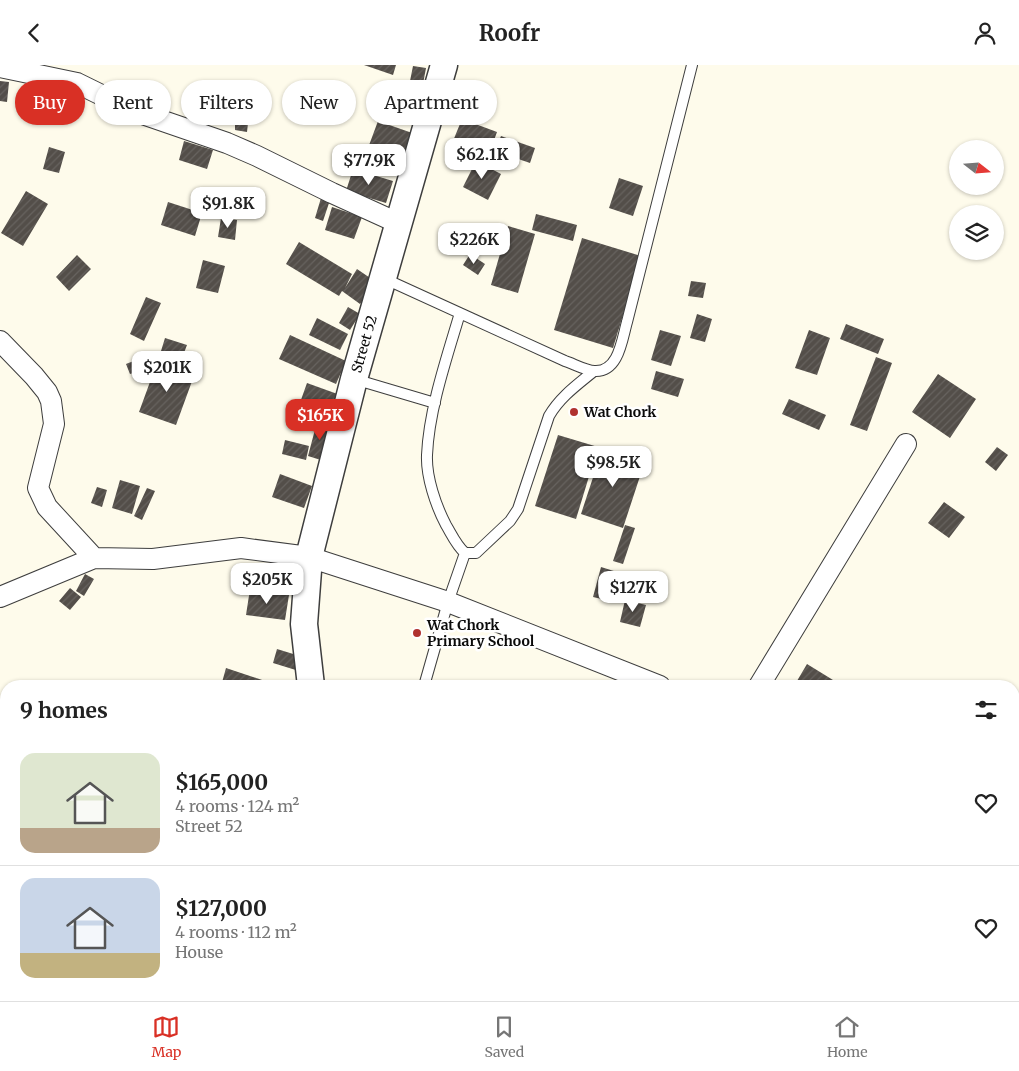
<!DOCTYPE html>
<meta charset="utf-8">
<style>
body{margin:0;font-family:Merriweather,serif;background:#f2f2f2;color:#222;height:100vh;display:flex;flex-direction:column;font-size:19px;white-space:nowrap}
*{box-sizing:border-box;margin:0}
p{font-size:16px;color:#767676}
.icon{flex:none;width:28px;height:28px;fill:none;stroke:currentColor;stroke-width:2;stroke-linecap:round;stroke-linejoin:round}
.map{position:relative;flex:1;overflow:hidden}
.details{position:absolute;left:0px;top:615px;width:1020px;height:321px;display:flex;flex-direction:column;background:#fff;border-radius:20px 20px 0 0;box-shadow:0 1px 4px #0004}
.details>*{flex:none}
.top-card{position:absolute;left:15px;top:15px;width:500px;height:45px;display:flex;gap:10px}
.needle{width:32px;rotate:107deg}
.buttons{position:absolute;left:949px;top:75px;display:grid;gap:10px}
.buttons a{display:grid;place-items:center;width:55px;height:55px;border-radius:50%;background:#fff;box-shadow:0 1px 4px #0004;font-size:25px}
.price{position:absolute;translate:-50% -42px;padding:0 11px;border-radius:10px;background:#fff;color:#222;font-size:16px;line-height:32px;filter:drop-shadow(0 1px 2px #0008)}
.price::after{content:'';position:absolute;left:50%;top:30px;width:15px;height:11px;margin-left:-8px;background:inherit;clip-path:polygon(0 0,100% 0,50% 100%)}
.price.on{background:#d93025;color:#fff}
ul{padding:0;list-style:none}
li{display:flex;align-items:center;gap:15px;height:125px;padding:0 20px}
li+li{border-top:1px solid #e0e0e0}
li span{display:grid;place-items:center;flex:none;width:140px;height:100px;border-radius:15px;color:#555}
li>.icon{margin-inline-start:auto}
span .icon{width:60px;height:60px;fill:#fffc;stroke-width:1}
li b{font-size:21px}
h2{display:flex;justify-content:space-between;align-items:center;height:60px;padding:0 20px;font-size:21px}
.tag{padding:0 18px;border-radius:22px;background:#fff;box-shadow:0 1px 4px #0004;font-size:18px;line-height:45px}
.tag.on{background:#d93025;color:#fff}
header{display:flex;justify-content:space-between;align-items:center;height:65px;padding:0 20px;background:#fff;font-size:22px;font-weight:700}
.dock{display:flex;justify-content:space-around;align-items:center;height:70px;border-top:1px solid #e0e0e0;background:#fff;font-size:14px;color:#767676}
.dock a{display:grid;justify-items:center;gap:2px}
.dock .on{color:#d93025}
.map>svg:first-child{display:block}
</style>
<header><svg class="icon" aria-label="back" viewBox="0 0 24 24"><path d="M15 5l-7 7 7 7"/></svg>Roofr<svg class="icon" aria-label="person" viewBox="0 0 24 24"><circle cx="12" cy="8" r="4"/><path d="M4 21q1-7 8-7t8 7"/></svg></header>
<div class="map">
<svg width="1019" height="936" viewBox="0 0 1019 936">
<defs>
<pattern id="building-hatch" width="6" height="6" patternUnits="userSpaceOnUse" patternTransform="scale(1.25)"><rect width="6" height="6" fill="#534e49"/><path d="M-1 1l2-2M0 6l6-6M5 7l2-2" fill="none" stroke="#67635f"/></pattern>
</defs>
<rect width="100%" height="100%" fill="#fefbeb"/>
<path fill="url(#building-hatch)" d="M364,0h32l-3,10z
M413,1l13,2 -3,16 -13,-3z
M0,16l9,1 -2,20 -7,-1z
M30,20l22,5 -7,31 -22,-5z
M228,20l33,2 -2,27h-3l-1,10 -7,-1 -1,9 -12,-2v-7h-5v-11l-4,-1z
M465,21l9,3 -4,15 -10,-3z
M482,26l10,3 -4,13 -10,-2z
M328,41l18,6 -4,10 -18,-7z
M462,54l35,13 -8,22 -36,-13z
M378,56l37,13 -10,27 -37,-13z
M501,71l34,12 -5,15 -35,-12z
M184,76l29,9 -6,19 -28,-9z
M462,81l13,4 -6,19 -13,-4z
M49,82l16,5 -6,21 -16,-4z
M476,96l25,13 -13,26 -25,-13z
M353,104l40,12 -7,22 -40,-12z
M619,113l24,8 -10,30 -24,-8z
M26,126l22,13 -25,42 -22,-13z
M321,133l9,2 -7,21 -8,-3z
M168,137l34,11 -7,23 -34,-11z
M332,142l30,10 -8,22 -29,-9z
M536,149l41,11 -4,16 -41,-11z
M221,153l16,2 -2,20 -17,-3z
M508,161l27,8 -17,59 -27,-8z
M582,173l59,18 -28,92 -59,-18z
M299,177l53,32 -7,14 12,-19 19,13 -16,22 -18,-13 -3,5 -53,-32z
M470,189l15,10 -7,11 -15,-10z
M77,190l14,14 -22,22 -13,-14z
M203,195l22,6 -7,27 -22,-5z
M691,216l15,2 -3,15 -15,-2z
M146,232l15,6 -17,38 -14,-7z
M348,242l12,7 -10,16 -11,-7z
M697,249l15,5 -7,23 -15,-4z
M317,253l31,16 -8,16 -31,-15z
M846,259l38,15 -6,15 -38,-15z
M660,265l21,6 -10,30 -20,-6z
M809,265l21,8 -13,37 -22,-7z
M290,270l56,26 -10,23 -57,-25z
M165,273l22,7 -5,13 -21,-7z
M876,292l16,6 -25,68 -17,-6z
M141,293l4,11 -15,5 -4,-10z
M158,295l37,13 -19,52 -37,-13z
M656,306l28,8 -6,18 -27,-8z
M938,309l38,25 -26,39 -38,-26z
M307,318l36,13 -10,28 -36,-13z
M789,334l37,16 -7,15 -37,-16z
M317,357l16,5 -9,34 -16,-5z
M558,370l40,12 -22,72 -41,-13z
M285,375l24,6 -3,14 -24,-6z
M603,382l42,14 -22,67 -42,-14z
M997,382l11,8 -12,16 -11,-9z
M280,409l32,12 -8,22 -32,-11z
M120,415l20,6 -8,28 -20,-6z
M97,422l10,3 -5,17 -11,-4z
M147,423l8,3 -13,29 -8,-4z
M944,437l21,15 -16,21 -21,-15z
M625,460l10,3 -12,36 -10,-3z
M247,498h43v21h-44z
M601,502l16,5 -7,29 -17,-4z
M85,509l9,5 -10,17 -8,-5z
M70,523l11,9 -11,13 -11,-9z
M250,524l39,6 -4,25 -39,-5z
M625,535l21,5 -6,22 -20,-5z
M277,584l26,8 -4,14 -26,-8z
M807,599l26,16 -3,6h-36z
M226,603l45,15 -1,3h-49z
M1019,862v33l-5,8v-34z
M3,927l3,1v2h5l14,6h-25z
M274,930h43l1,6h-43z
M540,930h19l-2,6z
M746,930h15l2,6h-37z"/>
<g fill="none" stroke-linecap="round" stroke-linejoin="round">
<g stroke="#3e3e3e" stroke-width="12">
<path id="service" d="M383,213l182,83c9,3 21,10 30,10 24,1 27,-32 32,-49l65,-257
M460,248c-13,44 -31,96 -33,142 -1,22 9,51 19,70 6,10 10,20 19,28h11l34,-32 8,-12 31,-93c11,-19 28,-31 45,-45
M354,314l81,24
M424,621l24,-84 17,-49"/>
</g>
<g stroke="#3e3e3e" stroke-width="22">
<path id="minor" d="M0,2l77,16 57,28 93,32 30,13 75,37 66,30
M0,276l34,35 13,16 4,9 3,23 -16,64 9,19 47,51
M0,532l94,-39 59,1 88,-11 68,9 139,45 212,84
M759,621l147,-242
M0,809l6,5
M1014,822l5,4
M140,930l7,6
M790,930l1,6
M947,930l2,6
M677,936l2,-6"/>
</g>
<g stroke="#3e3e3e" stroke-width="29">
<path id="tertiary" d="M311,621l-7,-62 5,-67 45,-178 90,-314
M378,930l1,6"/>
</g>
<use href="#service" stroke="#fff" stroke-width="10"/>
<use href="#minor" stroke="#fff" stroke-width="20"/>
<use href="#tertiary" stroke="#fff" stroke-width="26"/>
</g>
<g fill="#b0322f" stroke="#fff" stroke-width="2">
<circle cx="574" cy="347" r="5"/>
<circle cx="417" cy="568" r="5"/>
</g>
<g text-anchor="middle" stroke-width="5" stroke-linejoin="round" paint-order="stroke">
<g font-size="14" fill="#0b0b0b" stroke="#fff">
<text transform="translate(364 279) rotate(-74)" y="5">Street 52</text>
</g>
<g font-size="14" font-weight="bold" fill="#0b0b0b" stroke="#fff" text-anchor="start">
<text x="584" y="352">Wat Chork</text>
<text x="427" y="565">Wat Chork<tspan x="427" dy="16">Primary School</tspan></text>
</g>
</g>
</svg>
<div class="buttons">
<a><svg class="needle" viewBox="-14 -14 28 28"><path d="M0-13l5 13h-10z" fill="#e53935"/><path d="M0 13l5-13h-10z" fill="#767676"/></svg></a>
<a><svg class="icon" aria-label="layers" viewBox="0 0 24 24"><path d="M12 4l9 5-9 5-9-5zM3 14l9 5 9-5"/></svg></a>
</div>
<b class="price" style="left:482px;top:115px">$62.1K</b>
<b class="price" style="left:369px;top:121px">$77.9K</b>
<b class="price" style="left:228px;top:164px">$91.8K</b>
<b class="price" style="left:474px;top:200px">$226K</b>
<b class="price" style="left:167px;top:328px">$201K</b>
<b class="price on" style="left:320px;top:376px">$165K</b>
<b class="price" style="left:613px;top:423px">$98.5K</b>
<b class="price" style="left:267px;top:540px">$205K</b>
<b class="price" style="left:633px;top:548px">$127K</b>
<div class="top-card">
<a class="tag on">Buy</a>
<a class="tag">Rent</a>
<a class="tag">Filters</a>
<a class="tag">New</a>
<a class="tag">Apartment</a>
</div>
<section class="details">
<h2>9 homes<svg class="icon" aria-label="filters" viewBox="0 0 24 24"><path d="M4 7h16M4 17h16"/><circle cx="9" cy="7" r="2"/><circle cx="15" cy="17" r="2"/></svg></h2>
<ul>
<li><span style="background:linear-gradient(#dfe7d0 75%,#b9a48a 0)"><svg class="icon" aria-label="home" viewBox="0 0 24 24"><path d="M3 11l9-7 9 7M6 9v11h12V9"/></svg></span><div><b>$165,000</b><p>4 rooms · 124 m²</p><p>Street 52</p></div><svg class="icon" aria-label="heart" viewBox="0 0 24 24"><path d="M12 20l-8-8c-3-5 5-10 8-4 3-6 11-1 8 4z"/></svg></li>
<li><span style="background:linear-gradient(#c9d6e8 75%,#c2b280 0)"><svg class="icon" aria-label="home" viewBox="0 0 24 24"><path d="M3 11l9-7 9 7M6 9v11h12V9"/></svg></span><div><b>$127,000</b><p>4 rooms · 112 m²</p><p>House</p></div><svg class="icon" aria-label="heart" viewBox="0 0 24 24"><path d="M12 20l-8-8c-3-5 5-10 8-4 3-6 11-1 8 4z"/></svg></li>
</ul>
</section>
</div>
<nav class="dock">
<a class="on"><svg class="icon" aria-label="map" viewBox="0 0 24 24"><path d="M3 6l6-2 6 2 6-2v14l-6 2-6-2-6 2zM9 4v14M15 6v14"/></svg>Map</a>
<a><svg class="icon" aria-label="saved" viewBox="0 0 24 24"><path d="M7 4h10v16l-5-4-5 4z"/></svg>Saved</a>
<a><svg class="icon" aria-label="home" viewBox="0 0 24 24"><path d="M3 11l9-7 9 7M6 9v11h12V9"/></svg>Home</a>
</nav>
